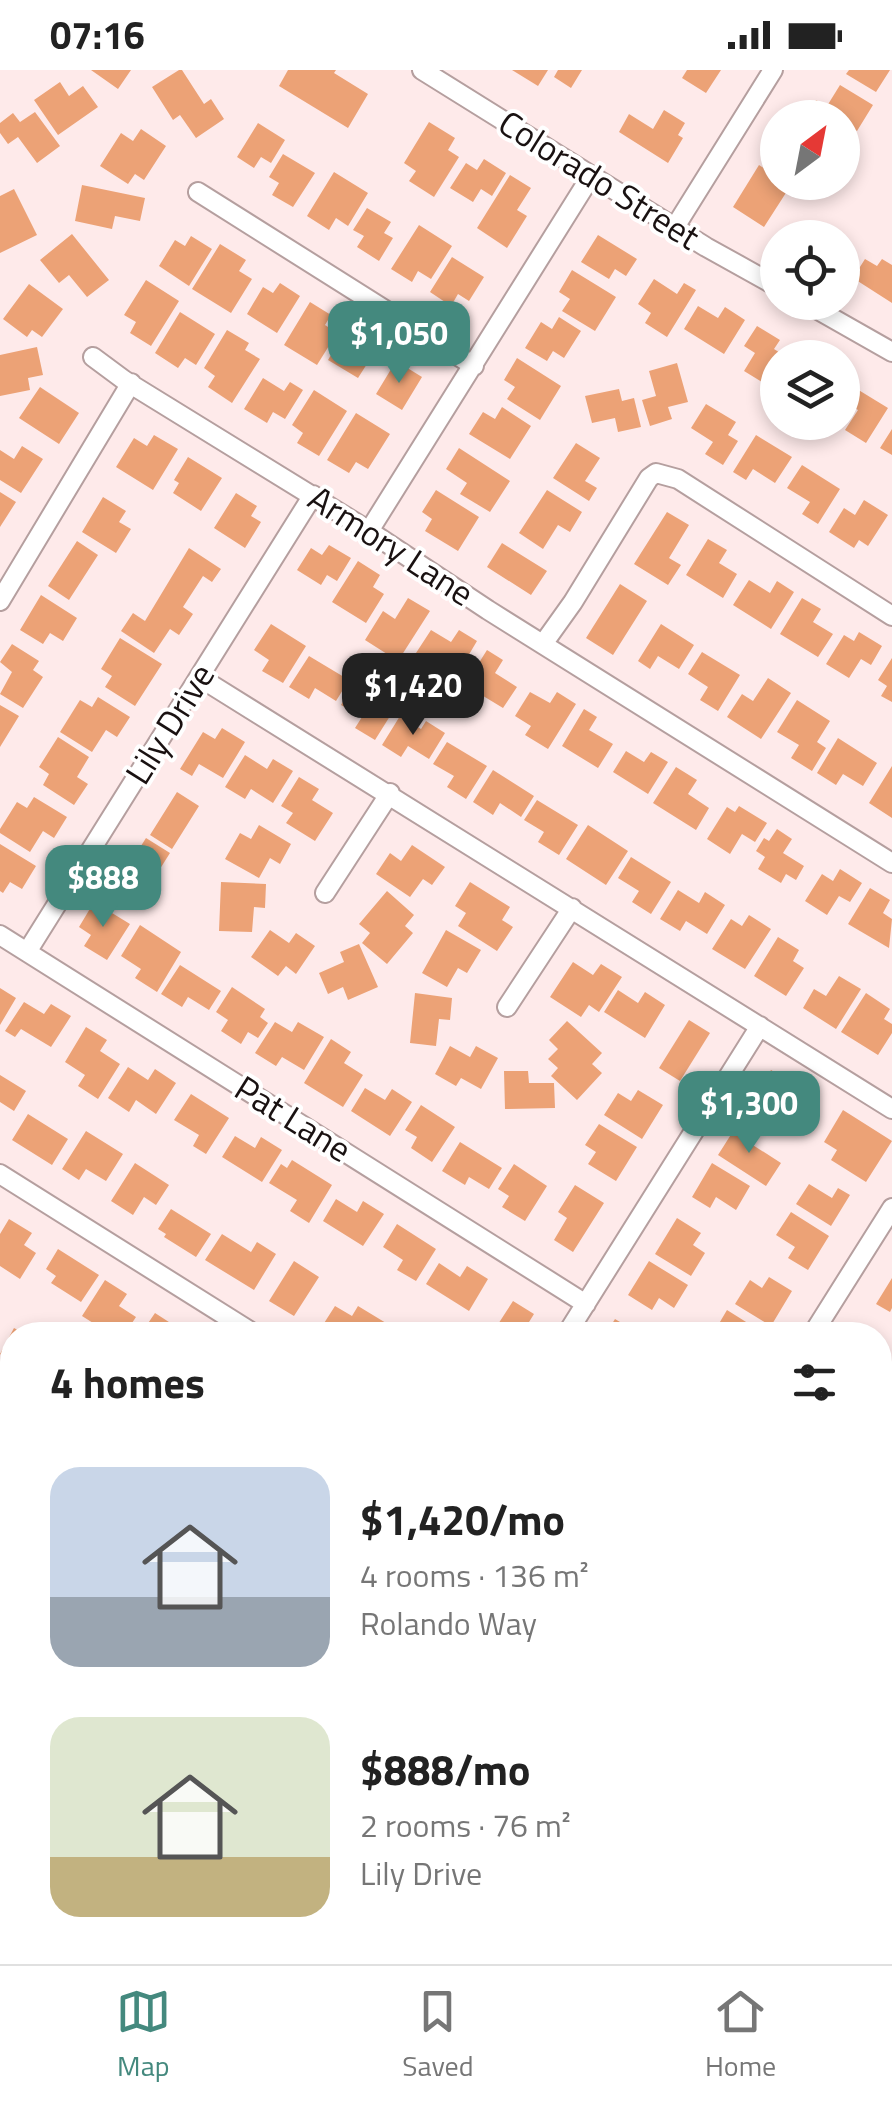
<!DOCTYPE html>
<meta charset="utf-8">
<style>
body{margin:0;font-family:"Titillium Web",sans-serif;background:#f2f2f2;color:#222;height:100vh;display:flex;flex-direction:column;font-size:38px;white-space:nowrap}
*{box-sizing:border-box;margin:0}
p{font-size:32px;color:#767676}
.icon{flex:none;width:55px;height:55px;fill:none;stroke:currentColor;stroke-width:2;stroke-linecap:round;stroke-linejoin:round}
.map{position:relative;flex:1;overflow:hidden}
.side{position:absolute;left:0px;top:1252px;width:892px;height:642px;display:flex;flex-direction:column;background:#fff;border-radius:40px 40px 0 0;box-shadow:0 5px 15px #0003}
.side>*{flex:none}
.needle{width:65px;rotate:32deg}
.controls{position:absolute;left:760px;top:30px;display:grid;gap:20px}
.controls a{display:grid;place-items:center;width:100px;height:100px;border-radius:50%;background:#fff;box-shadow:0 5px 15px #0003;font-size:50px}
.price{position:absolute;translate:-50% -85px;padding:0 22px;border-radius:20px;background:#44897e;color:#fff;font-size:32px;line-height:65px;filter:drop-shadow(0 2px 5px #0008)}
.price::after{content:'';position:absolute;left:50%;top:60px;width:30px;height:22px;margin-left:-15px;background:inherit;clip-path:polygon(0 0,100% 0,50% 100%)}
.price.current{background:#222;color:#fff}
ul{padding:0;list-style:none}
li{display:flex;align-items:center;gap:30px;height:250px;padding:0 50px}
li span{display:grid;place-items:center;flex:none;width:280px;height:200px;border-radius:30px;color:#555}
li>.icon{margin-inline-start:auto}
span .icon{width:120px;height:120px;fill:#fffc;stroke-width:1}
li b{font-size:42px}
h2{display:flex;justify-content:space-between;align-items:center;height:120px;padding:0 50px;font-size:42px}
.status{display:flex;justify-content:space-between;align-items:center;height:70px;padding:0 50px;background:#fff;direction:ltr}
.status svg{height:28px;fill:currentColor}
.tab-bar{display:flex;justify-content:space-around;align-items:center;height:140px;border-top:2px solid #e0e0e0;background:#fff;font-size:28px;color:#767676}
.tab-bar a{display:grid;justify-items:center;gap:5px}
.tab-bar .current{color:#44897e}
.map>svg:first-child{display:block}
</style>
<div class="status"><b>07:16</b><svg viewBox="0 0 49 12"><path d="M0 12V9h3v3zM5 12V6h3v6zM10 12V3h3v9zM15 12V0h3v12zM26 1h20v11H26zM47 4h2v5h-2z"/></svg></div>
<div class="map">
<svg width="892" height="1894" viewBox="0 0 892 1894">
<rect width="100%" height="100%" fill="#feeaea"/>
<path fill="#e8ca90" d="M880,1533l12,7v88l-12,-8z
M880,1777l12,7v110h-348l7,-12h329z"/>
<path fill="#eca276" d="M91,0h40l-13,19z
M179,0h3l22,34 7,-5 13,20 -28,19 -16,-23 -7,5 -21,-33z
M288,0h48l-2,3 34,21 -20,34 -69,-42z
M512,0h36l-10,16z
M558,0h24l-11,18 -17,-11z
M687,0h34l-15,23 -24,-15z
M849,0h41l-14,22 -30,-18z
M60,12l9,14 14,-10 15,21 -40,28 -24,-35z
M840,15l33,20 -16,26 -15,-9v-4h-37l11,-18 11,6z
M664,40l21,13 -7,12 5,3 -15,25 -49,-31 10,-18 24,15z
M35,42l25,34 -23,17 -19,-26 -10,7 -8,-11v-10l13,-10 7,9z
M429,52l26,16 -7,12 11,7 -25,40 -25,-16 7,-10 -12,-8z
M258,53l27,17 -14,23 -10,-6 -7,11 -17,-11z
M141,59l25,17 -22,34 -9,-6 -7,10 -28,-18 21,-33 12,8z
M778,69v32l-15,-9z
M283,84l32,19 -22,34 -21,-12 7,-12 -10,-6z
M484,89l22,14 -14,23 -11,-7 -8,13 -23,-14 16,-25 11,7z
M759,95l19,12v5l13,3 -27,42 -31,-20z
M334,102l34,21 -20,33 -12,-8 -7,12 -22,-14z
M510,105l21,13 -14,22 10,6 -20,32 -30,-20z
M82,115l63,13 -5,23 -25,-5 -3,13 -37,-8z
M14,119l23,46 -37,18v-57z
M367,138l24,14 -7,11 9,5 -14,23 -22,-14 7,-11 -11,-6z
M419,155l33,21 -21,33 -13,-8 -6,11 -21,-13z
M72,164l37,46 -22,17 -18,-22 -10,8 -19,-23z
M598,165l39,24 -11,17 -11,-7 -6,10 -28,-17z
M191,166l21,13 -23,37 -30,-20 16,-26 10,6z
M220,174l26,16 -7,11 13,8 -21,34 -39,-24z
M452,187l32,20 -15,24 -11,-7 -7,12 -21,-14z
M865,189l12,7 5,-7 10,6v38l-39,-25z
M572,200l44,27 -21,34 -33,-20 8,-12 -11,-7z
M654,209l23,15 7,-11 12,7 -29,47 -22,-14 6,-10 -13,-9z
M146,210l33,21 -28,45 -21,-13 6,-11 -12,-7z
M280,213l20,13 -23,37 -30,-19 16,-27 10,6z
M29,214l34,25 -21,28 -10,-7 -5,7 -24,-18z
M310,232l21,13 -6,10 12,8 -20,32 -33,-20z
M698,236l20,12 7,-11 20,13 -21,34 -40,-25z
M180,242l35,22 -19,31 -11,-7 -7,10 -23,-15z
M559,247l22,14 -17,27 -11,-7 -6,10 -22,-13 16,-26 11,7z
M757,256l23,14 -6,9 14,9h-10v11l-11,16 -23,-14 11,-18 -11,-7z
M227,260l22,13 -4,7 15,9 -28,44 -24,-16 7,-11 -11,-8z
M359,263l20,12 -21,33 -30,-18 14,-23 11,7z
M37,277l6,28 -15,3 2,12 -30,6v-41z
M517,288l44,28 -21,34 -33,-21 8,-12 -11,-7z
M396,291l26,16 -20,33 -26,-16z
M677,293l11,39 -20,5 4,12 -22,7 -8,-26 14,-4 -7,-25z
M263,308l21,13 6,-9 13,8 -18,29 -12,-7 -6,11 -23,-14z
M852,316l36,22 -22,35 -21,-13 13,-20 -15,-9z
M40,317l39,26 -20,31 -40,-26z
M619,319l3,12 12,-3 7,29 -23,5 -3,-14 -23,5 -7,-27z
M314,320l33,21 -28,45 -22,-13 6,-10 -11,-8z
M706,334l30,18 -8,13 10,6 -15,24 -18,-11 8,-12 -22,-14z
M502,337l29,19 -21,33 -41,-25 14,-22 12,7z
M356,343l34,21 -22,35 -12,-7 -7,11 -22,-13z
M892,359v26l-12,-7z
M154,365l24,14 -25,41 -37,-23 18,-29 13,8z
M756,365l36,22 -17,26 -22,-14 -7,11 -13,-8z
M576,373l24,15 -15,23 12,7 -8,13 -36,-23z
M22,376l21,13 -22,34 -21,-13v-30l14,9z
M459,378l51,33 -20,31 -30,-18 7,-11 -21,-14z
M188,387l34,21 -21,33 -28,-18 6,-10 -5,-3z
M802,395l38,24 -22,35 -16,-10 8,-12 -23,-14z
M436,420l43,27 -21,34 -33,-20 7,-12 -10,-7z
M547,420l35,22 -12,20 -12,-7 -15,24 -24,-16z
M0,422l16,10 -16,25z
M236,423l21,13 -6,10 10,6 -16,26 -31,-20z
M103,427l23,14 -7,11 12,7 -15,24 -34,-21z
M864,430l24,15 -20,31 -9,-6 -5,8 -25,-16 15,-24 11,7z
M667,442l22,13 -20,33 12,7 -13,20 -34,-21z
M708,469l19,11 -8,13 18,11 -14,24 -37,-23z
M77,471l21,14 -29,45 -21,-14z
M502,473l45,28 -16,24 -44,-28z
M329,475l22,13 -14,23 -10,-6 -6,10 -24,-15 14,-22 11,7z
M189,478l32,21 -9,13 -9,-6 -20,31 10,7 -14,21 -9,-6 -16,24 -33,-22 12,-18 12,8z
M358,491l22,14 -7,12 11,7 -18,29 -34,-21z
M749,510l21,13 7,-12 17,11 -23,37 -38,-24z
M620,514l27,17 -34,54 -27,-17z
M41,525l36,23 -14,23 -13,-8 -7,11 -23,-14z
M408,528l22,13 -32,50 -33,-21 18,-29 12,8z
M802,528l19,11 -8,13 20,12 -15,23 -38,-23z
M271,554l35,22 -23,37 -21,-12 7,-11 -15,-10z
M661,554l33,21 -15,24 -21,-13 -8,13 -12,-8z
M431,560l20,12 8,-12 18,11 -22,37 -39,-25z
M859,562l23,14 -11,19 -10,-6 -12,19 -23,-14 18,-29 10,6z
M120,568l42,26 -27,42 -30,-19 7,-11 -11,-7z
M12,574l27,17 -6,9 10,7 -20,31 -23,-14 12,-22 -12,-10z
M487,580l16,10 -8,13 22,14 -14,21 -38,-23z
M702,582l38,23 -22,36 -18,-11 8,-13 -20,-13z
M309,586l40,24 -13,21 -21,-13 -6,11 -20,-12z
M892,588v44l-11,-6 6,-10 -9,-6z
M364,596l17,11 -10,16 11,7 12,-20 13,9 -32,51 -20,-12 7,-11 -21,-12z
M768,608l23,15 -30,46 -34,-22 15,-23 11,7z
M530,622l20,11 7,-11 19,12 -28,45 -23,-14 6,-9 -16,-10z
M98,627l32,20 -13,20 -11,-7 -14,22 -32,-20 20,-32 12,7z
M797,630l33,21 -13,21 9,6 -14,23 -21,-13 8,-13 -22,-13z
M0,635l19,11 -19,31z
M584,639l13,8 -8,13 24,14 -15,24 -36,-22z
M400,646l21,13 5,-8 19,12 -16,26 -21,-13 -7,11 -19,-12z
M222,658l23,14 -22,36 -24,-14 -7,12 -12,-7 23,-37 12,7z
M58,667l31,20 -12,20 11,7 -14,21 -31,-20 6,-11 -10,-7z
M838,668l39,25 -14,23 -20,-12 -7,11 -19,-12z
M447,672l40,24 -21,33 -19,-12 7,-11 -21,-12z
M626,681l18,11 7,-10 17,10 -20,32 -35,-22z
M245,685l22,14 6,-10 20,12 -20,32 -22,-14 -6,10 -20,-12z
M892,696v52l-23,-15z
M676,697l21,13 -9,14 21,14 -13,22 -43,-27z
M493,700l41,26 -13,21 -21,-14 -7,12 -20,-13z
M299,707l20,12 -7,11 21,13 -18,28 -29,-18 7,-10 -12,-7z
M177,722l22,14 -27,43 -22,-14z
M34,727l33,20 -13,21 -11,-7 -13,21 -30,-19v-4l17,-27 10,6z
M537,730l41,25 -19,30 -21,-13 6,-10 -20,-12z
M739,736l28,17 -12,19 -13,-8 -12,20 -23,-15 20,-32 8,5z
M259,755l32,19 -11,20 -10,-6 -11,20 -34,-19 15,-26 11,6z
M588,755l40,26 -22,34 -40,-26z
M777,759l15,10 -9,14 21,13 -8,14 -10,-6 -5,9 -23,-14 7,-12 -9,-6 8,-13 5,3z
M146,768l24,15 -24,38 -24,-15z
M0,774l36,22 -14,23 -12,-7 -7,11 -3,-2z
M412,775l33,22 -13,18 -9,-6 -13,18 -34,-23 14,-21 11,8z
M631,787l40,25 -20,32 -19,-12 7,-11 -21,-13z
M840,799l22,14 -12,19 -11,-6 -12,19 -22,-14 17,-27 11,7z
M221,812l45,2 -1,24 -11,-1 -2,25 -33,-1z
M470,812l40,25 -8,13 11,7 -16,24 -39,-25 8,-13 -11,-7z
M870,818l20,12 -7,13 9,6 -3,29 -41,-24z
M678,820l21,13 6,-11 20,13 -18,29 -21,-13 -6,10 -20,-12z
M387,821l27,24 -9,11 8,7 -26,31 -25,-21 8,-10 -11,-9z
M94,832l36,22 -23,36 -23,-14 7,-11 -12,-8z
M749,845l22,14 -26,40 -33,-20 19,-30 11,7z
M140,855l41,27 -24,40 -22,-14 6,-9 -20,-13z
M270,860l19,13 7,-10 19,13 -19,28 -10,-8 -8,10 -27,-19z
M446,860l35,20 -14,23 -9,-5 -11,19 -25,-14z
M778,867l21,13 -6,11 11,7 -18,28 -32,-20z
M359,874l19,43 -30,13 -5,-13 -15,7 -9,-21 25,-11 -4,-10z
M573,892l20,13 8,-11 21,13 -23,35 -10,-7 -8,12 -31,-20z
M180,895l41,26 -12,19 -21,-13 -6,10 -21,-13z
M839,906l22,13 -25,40 -33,-21 11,-19 12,7z
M232,917l33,22 -5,8 8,6 -10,15 -10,-6 -7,12 -20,-13 7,-11 -12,-8z
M0,918l16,10 -16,27z
M618,920l20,13 7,-11 20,13 -20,33 -41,-26z
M415,923l37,5 -2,22 -11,-1 -3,27 -26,-3z
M866,923l24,16 -6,10 8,5v9l-14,22 -37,-23z
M24,932l20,12 7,-10 20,12 -20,31 -30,-18 -6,8 -10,-6z
M689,950l21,13 -30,48 -21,-13z
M567,951l35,32 -10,11 10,9 -25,27 -26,-24 7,-8 -10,-9 10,-10 -9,-9z
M275,952l17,10 6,-10 26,15 -20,33 -22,-13 -6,9 -21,-13z
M86,957l21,13 -7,11 20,13 -22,35 -20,-13 7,-11 -20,-13z
M331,969l20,13 -7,11 19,12 -20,32 -39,-24z
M450,976l20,11 6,-11 22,12 -17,31 -20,-11 -5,8 -21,-12z
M128,997l20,13 7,-11 21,14 -20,31 -20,-14 -7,12 -21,-14z
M771,1000l47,29 -15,23 -46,-29z
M504,1001h24l1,12h25l1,25 -50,1z
M0,1005l26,16 -12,20 -14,-9z
M365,1018l20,12 7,-11 20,13 -22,34 -39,-25z
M638,1020l25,15 -21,34 -38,-24 14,-22 13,8z
M191,1024l38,24 -23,36 -13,-8 6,-11 -25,-15z
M421,1035l34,22 -23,35 -21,-14 6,-11 -12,-7z
M843,1040l49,31 -26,41 -35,-22 6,-10 -13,-8z
M28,1044l40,25 -16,26 -40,-25z
M739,1052l13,8 -7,10 36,23 -15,23 -48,-31z
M599,1054l38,23 -21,34 -28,-17 8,-12 -11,-7z
M86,1061l37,23 -17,27 -20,-12 -7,11 -17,-11z
M235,1066l20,12 6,-11 21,13 -20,32 -40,-25z
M460,1072l42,26 -13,21 -20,-12 -4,8 -23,-14z
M292,1090l40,25 -23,38 -19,-12 7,-11 -28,-17 12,-19 6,4z
M135,1093l34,22 -13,20 -12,-8 -11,18 -22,-14z
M712,1093l38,23 -14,24 -20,-13 -6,11 -18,-11z
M514,1094l33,22 -22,35 -23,-14 7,-11 -11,-7z
M809,1114l23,14 6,-10 12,7 -19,31 -35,-22z
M575,1115l29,18 -31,49 -19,-12 13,-22 -9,-6z
M336,1129l21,13 6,-11 21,13 -21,32 -40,-25z
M171,1139l40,25 -15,23 -32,-20 2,-3 -8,-5z
M791,1142l38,24 -21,34 -20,-12 7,-11 -19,-12z
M677,1148l24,15 -8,12 12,8 -14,23 -36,-22z
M9,1149l23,14 -8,12 12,8 -16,26 -20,-13v-32z
M397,1154l39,25 -20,32 -19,-11 6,-10 -20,-13z
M222,1164l29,18 6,-10 19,12 -22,36 -49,-30z
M58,1179l41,26 -18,27 -30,-19 5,-7 -10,-7z
M294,1191l25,16 -25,39 -25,-15z
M649,1191l39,24 -14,23 -15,-10 -7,12 -24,-15z
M439,1193l21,14 7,-11 21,13 -19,32 -43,-27z
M769,1207l23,14 -21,35 -36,-22 15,-24 12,8z
M892,1208v30l-2,4 -14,-8z
M105,1210l22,14 -8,12 17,11 -12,18h-12l-30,-19z
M513,1231l21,13 -13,21h-30z
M335,1236l17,10 6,-10 28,17 -8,12h-52l-7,-4z
M727,1240l40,25h-49l-4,-3z
M155,1243l34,22h-49z
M615,1249l15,9 -5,7h-20z
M31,1254l18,11h-37v27l-12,-8 14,-26 11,6z
M0,1392l12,6v30l-5,12 -7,-3z
M880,1392l12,3v44l-12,-3z
M892,1447v30l-12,2v-30z
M4,1501l4,26 -8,1v-26z
M0,1562h10l2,40 -12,1z
M9,1617l3,12v37l-12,2v-50z
M0,1684l11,36 -11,2z
M12,1732v48l-12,1v-48z
M12,1799v47l-12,-25v-16z
M108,1882h35l2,12h-49l-1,-9z
M219,1882h52l1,4 -50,8z
M490,1882h55l-7,12h-55z"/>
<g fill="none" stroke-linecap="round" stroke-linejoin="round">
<g stroke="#b59f9f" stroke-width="22">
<path id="minor" d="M422,0l284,177 72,40
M198,122l276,174
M675,157l98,-157
M804,232l88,50
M93,287l31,23 245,151 119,79 404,253
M369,461l222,-355
M0,531l131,-218
M543,574l30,-42 76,-124 7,-5 22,6 214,137
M199,607l693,432
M325,823l65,-100
M0,865l586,369
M27,882l286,-457
M507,937l65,-99
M0,1104l256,161
M566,1265l194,-309
M812,1265l80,-127
M0,1349l12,7
M183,1882l2,12
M0,1887l12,-5"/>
</g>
<use href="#minor" stroke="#fff" stroke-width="18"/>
</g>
<g text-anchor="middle" stroke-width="8" stroke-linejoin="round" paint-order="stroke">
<g font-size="35" fill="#191111" stroke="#fff">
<text transform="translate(599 110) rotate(32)" y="12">Colorado Street</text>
<text transform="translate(391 476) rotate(33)" y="12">Armory Lane</text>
<text transform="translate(170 654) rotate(-58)" y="12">Lily Drive</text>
<text transform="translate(293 1049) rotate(32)" y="12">Pat Lane</text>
</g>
</g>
</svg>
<div class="controls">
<a><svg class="needle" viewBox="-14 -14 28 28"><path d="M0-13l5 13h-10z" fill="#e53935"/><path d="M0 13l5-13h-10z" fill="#767676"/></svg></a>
<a><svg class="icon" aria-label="locate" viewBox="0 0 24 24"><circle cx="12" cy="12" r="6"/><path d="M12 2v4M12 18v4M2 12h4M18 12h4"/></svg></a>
<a><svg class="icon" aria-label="layers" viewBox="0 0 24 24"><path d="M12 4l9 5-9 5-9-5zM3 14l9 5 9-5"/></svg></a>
</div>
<b class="price" style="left:399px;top:316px">$1,050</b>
<b class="price current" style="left:413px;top:668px">$1,420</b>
<b class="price" style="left:103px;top:860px">$888</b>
<b class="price" style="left:749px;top:1086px">$1,300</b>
<section class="side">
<h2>4 homes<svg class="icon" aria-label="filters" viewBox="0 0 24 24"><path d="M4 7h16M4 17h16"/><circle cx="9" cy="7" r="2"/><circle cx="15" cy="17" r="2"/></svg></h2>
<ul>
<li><span style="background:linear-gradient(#c9d6e8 65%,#9aa5b1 0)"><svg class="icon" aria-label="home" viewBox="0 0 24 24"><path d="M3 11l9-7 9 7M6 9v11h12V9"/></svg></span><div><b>$1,420/mo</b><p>4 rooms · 136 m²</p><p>Rolando Way</p></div></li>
<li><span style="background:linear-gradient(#dfe7d0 70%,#c2b280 0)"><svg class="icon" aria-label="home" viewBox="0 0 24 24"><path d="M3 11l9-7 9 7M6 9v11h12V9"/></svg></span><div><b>$888/mo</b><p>2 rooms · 76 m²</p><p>Lily Drive</p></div></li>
</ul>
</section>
</div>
<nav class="tab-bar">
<a class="current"><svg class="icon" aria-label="map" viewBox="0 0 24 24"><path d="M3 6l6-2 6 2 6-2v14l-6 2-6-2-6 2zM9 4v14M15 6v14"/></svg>Map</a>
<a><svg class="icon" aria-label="saved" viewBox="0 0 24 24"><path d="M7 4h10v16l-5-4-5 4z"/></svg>Saved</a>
<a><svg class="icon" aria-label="home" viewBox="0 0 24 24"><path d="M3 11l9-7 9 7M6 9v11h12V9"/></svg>Home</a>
</nav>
